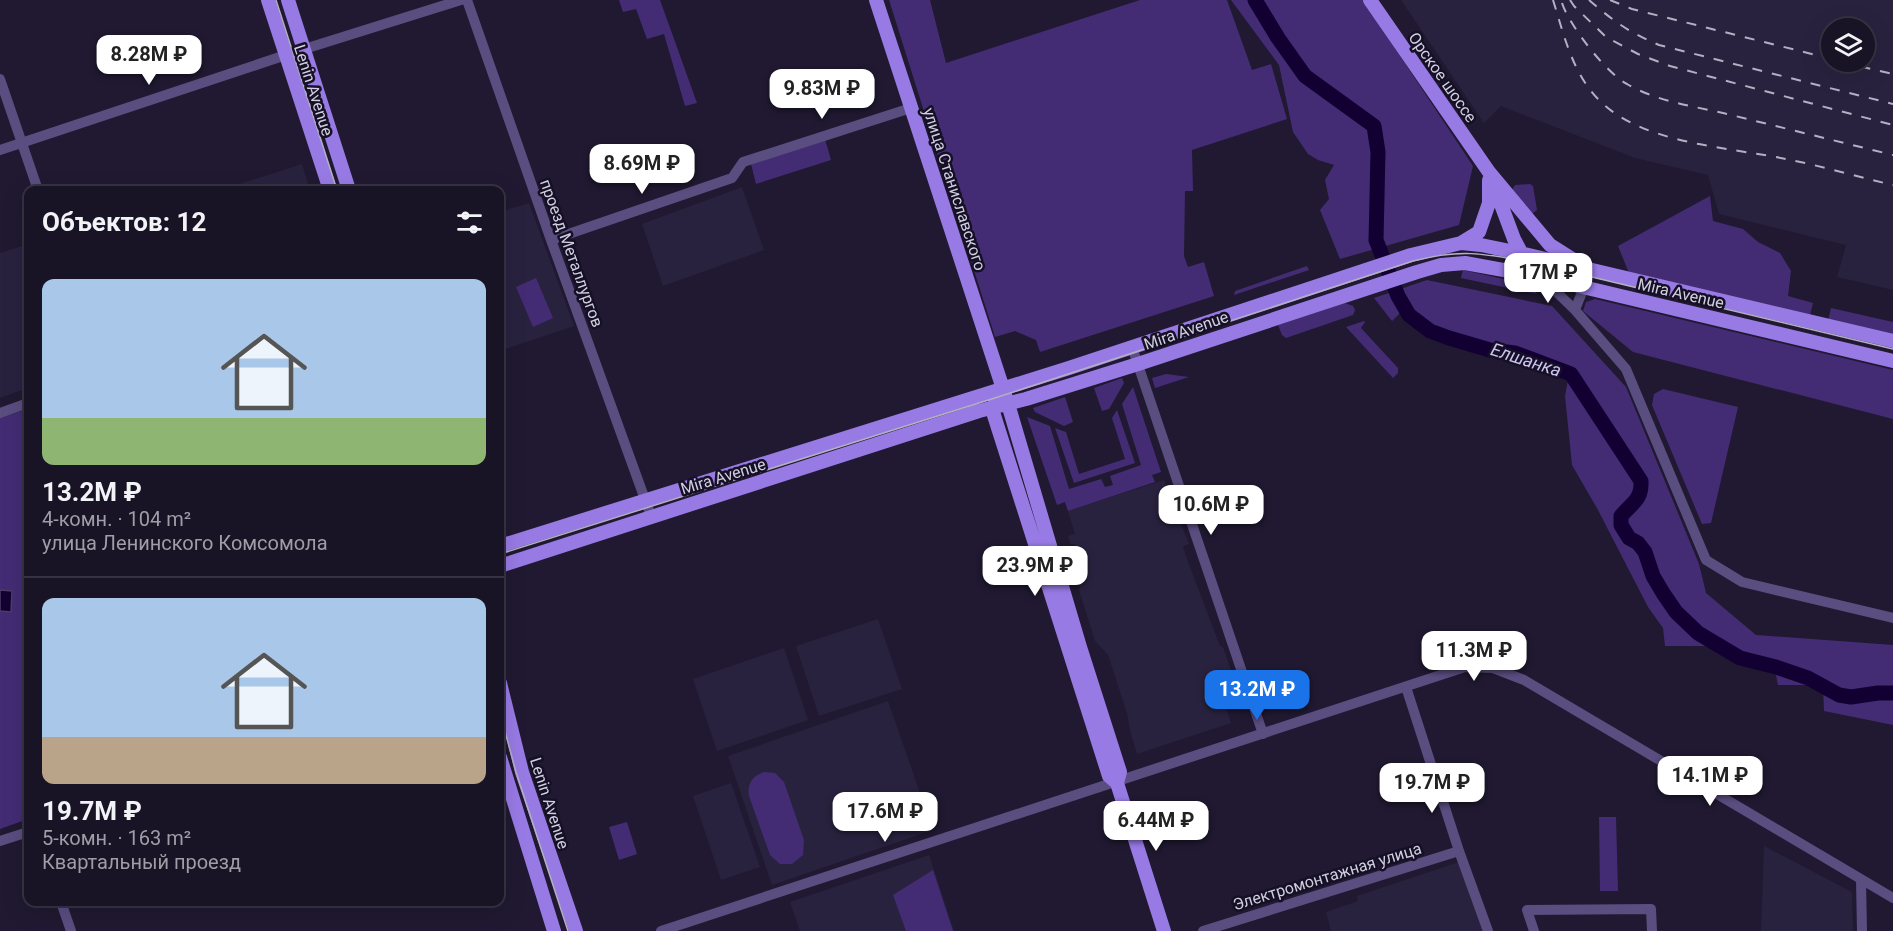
<!DOCTYPE html>
<html lang="ru">
<meta charset="utf-8">
<style>
body{margin:0;font-family:Roboto,sans-serif;background:#211c2d;color:#f1f3f6;height:100vh;display:flex;flex-direction:column;font-size:22px;white-space:nowrap}
*{box-sizing:border-box;margin:0}
p{font-size:20px;color:#9f9ea7}
.icon{flex:none;width:33px;height:33px;fill:none;stroke:currentColor;stroke-width:2;stroke-linecap:round;stroke-linejoin:round}
.map{position:relative;flex:1;overflow:hidden}
.panel{position:absolute;left:24px;top:186px;width:480px;height:720px;display:flex;flex-direction:column;background:#181325;border-radius:12px;box-shadow:0 6px 24px #0002,0 0 0 2px #363242}
.panel>*{flex:none}
.buttons{position:absolute;left:1821px;top:18px;display:grid;gap:12px}
.buttons a{display:grid;place-items:center;width:54px;height:54px;border-radius:50%;background:#181325;box-shadow:0 6px 24px #0002,0 0 0 2px #363242;font-size:30px}
.price{position:absolute;translate:-50% -51px;padding:0 14px;border-radius:12px;background:#fff;color:#222;font-size:20px;line-height:39px;filter:drop-shadow(0 2px 3px #0008)}
.price::after{content:'';position:absolute;left:50%;top:36px;width:18px;height:14px;margin-left:-9px;background:inherit;clip-path:polygon(0 0,100% 0,50% 100%)}
.price.on{background:#1a73e8;color:#fff}
ul{padding:0;list-style:none}
li{display:grid;align-content:center;gap:12px;height:318px;padding:0 18px}
li+li{border-top:2px solid #363242}
li span{display:grid;place-items:center;height:186px;border-radius:12px;color:#555}
li>.icon{margin-inline-start:auto}
span .icon{width:108px;height:108px;fill:#fffc;stroke-width:1}
li b{font-size:26px}
h2{display:flex;justify-content:space-between;align-items:center;height:72px;padding:0 18px;font-size:26px}
.map>svg:first-child{display:block}
</style>
<div class="map">
<svg width="1893" height="931" viewBox="0 0 1893 931">
<rect width="100%" height="100%" fill="#201931"/>
<path fill="#29223f" fill-rule="evenodd" d="M1401,0h492v290l-56,-13 9,-32 -127,-31 -11,-39 -73,-17 -134,-52 -17,17zM1832,28h32v34h-32z
M302,164l8,26h-89z
M742,187l22,63 -101,36 -21,-62z
M529,203l45,123 -74,25v-139z
M28,244v144l-28,10v-145z
M1164,480l25,64 -6,2 4,13 33,87 3,1 20,58 -16,5 4,13 -94,31 -7,-23 -3,-18 -19,-58 -13,-14 -16,-51 5,-19 -9,-27 -4,1 -3,-9 7,-2 -7,-23z
M878,619l24,70 -83,27 -23,-70z
M784,648l24,72 -91,31 -24,-72z
M888,701l45,129 -161,55 -44,-129z
M731,783l29,84 -39,13 -28,-84z
M1764,846l88,46 1,39h-92z
M929,855l25,76h-154l-10,-29z
M1459,862l25,69h-153l-5,-19 32,-11 -1,-5z"/>
<path fill="#432c74" d="M619,0h41l37,103 -12,3 -21,-72 -17,5 -11,-30 -13,3z
M889,0h41l16,63 194,-63h87l25,70 19,-6 16,55 -95,31 1,41h-8l-1,65 4,11 16,-5 10,34 -174,56 -4,-12 -21,-9 -20,6z
M1231,0h132l110,166 -14,59 -119,34 -20,-49 9,-11 -4,-19 9,-15 -16,-5 -10,-6 -15,-22 -14,-67z
M825,139l6,21 -75,24 -5,-20z
M1530,184l3,2 4,24 -5,4 -20,-24 3,-5z
M1710,196l3,25 30,8 15,13 22,11 11,18 -3,25 25,7 -3,12 -181,-42 -11,-27z
M1307,266l2,4 -75,25 1,-4z
M1463,270l68,15 6,9 -76,-16z
M536,278l17,40 -20,9 -17,-40z
M1427,280l125,26 74,81 73,177 7,29 50,42 137,10v80l-69,-14 -1,-26h-45l-5,-24 -58,-15h-50l-2,-18 -15,-21 -50,-97 -26,-45 -7,-69 5,-26 -12,-3 -27,-13 -37,-7 -50,-14 -42,-22 -10,10 -18,-23z
M1595,299l298,71v49l-260,-67 -50,-41 3,-9z
M1345,303l8,3 2,4 -2,5 -67,23 -4,-3 -4,-10z
M1831,308l62,14v14l-65,-15z
M1364,321l1,1 -4,6 37,40v5l-5,5 -47,-51z
M1166,374l23,3 -34,11 -3,-10z
M1122,378l2,5 -15,26 -7,2 -8,-23z
M1133,387l28,85 -9,3 3,7 -87,29 -3,-9 -8,3 -30,-88 23,9 19,63 32,-10 4,8 8,-2 -3,-9 31,-11 -19,-61z
M1663,389l75,18 -27,116 -9,1 -50,-119 2,-11z
M1065,397l8,25 -9,4 -29,-14 -2,-4z
M28,409v410l-28,10v-411z
M1117,410l18,53 -61,20 -19,-55 11,4 13,42 46,-15 -13,-41z
M764,772l11,1 9,9 20,58 -1,15 -11,9h-12l-10,-9 -21,-59c-2,-12 3,-20 15,-24z
M1599,817h17l2,74h-18z
M627,822l10,32 -18,6 -10,-33z
M933,870l20,61h-47l-13,-36z"/>
<path fill="#130032" stroke="#4c3e66" stroke-width="1.5" d="M0,590l12,1 -1,21 -11,-1z"/>
<g fill="none" stroke-linecap="round" stroke-linejoin="round">
<path stroke="#130032" stroke-width="15" d="M1255,0l23,38 27,38 69,50 4,26 -2,88 22,56 11,19 21,16 19,7 41,12 25,3 56,21 70,107c1,19 -9,22 -20,35v9l8,13 9,5 7,9 8,24 10,17 13,19 22,21 42,25 36,9 32,11 31,17 12,2 27,-4h15"/>
<path stroke="#5a4d80" stroke-width="10" d="M467,0l84,240 100,276
M0,79l38,111
M0,150l298,-99 163,-51
M551,240l181,-62 11,-16 168,-54
M1541,277l34,33 51,59 80,191 36,22 151,36
M1575,310l9,-23
M1132,347l131,387
M0,413l28,-10
M1406,687l53,164 29,80
M0,841l28,-9
M1861,880l1,51
M61,902l10,29
M661,931l804,-264 28,1 31,12 369,218
M1203,931l256,-80
M1534,931l-7,-21 124,-1 1,22"/>
<path stroke="#987ae4" stroke-width="14" d="M268,0l62,190
M288,0l61,190
M876,0l132,404 72,243 40,125 -3,11 47,148
M1370,0l119,172 61,73 27,17
M1493,183l21,56 9,17
M1461,243l18,-11 10,-29v-23
M995,403l-3,6 117,367 8,7
M500,546l569,-178 342,-113 50,-12 20,2 39,8 373,88
M500,566l479,-155 47,-12 112,-35 279,-92 24,-7 24,-2 76,14 352,84
M500,683l22,89 54,159
M500,757l54,174"/>
<path stroke="#b4b0c2" stroke-width="1.5" d="M276,0l61,190
M500,554l498,-157 415,-136c47,-12 69,-8 116,1l364,87
M500,713l16,59 52,159"/>
<path stroke="#b4b0c2" stroke-width="2" stroke-dasharray="10 10" stroke-linecap="butt" d="M1553,0c11,35 19,72 45,99 43,45 130,48 188,60 36,7 72,18 107,26
M1570,0l4,6 32,31 32,17 32,12 223,59
M1589,0c24,21 41,33 70,45l234,59
M1610,0l22,9 200,50
M1562,3c7,22 44,70 65,81 29,17 65,22 96,29 57,14 113,28 170,42
M1841,62l52,12"/>
</g>
<g text-anchor="middle" stroke-width="5" stroke-linejoin="round" paint-order="stroke">
<g font-size="16" fill="#d2cfdf" stroke="#161027">
<text transform="translate(1443 77) rotate(55)" y="6">Орское шоссе</text>
<text transform="translate(314 90) rotate(72)" y="6">Lenin Avenue</text>
<text transform="translate(955 189) rotate(72)" y="6">улица Станиславского</text>
<text transform="translate(572 253) rotate(70)" y="6">проезд Металлургов</text>
<text transform="translate(1681 293) rotate(13)" y="6">Mira Avenue</text>
<text transform="translate(1186 330) rotate(-19)" y="6">Mira Avenue</text>
<text transform="translate(723 476) rotate(-17)" y="6">Mira Avenue</text>
<text transform="translate(550 803) rotate(72)" y="6">Lenin Avenue</text>
<text transform="translate(1327 876) rotate(-17)" y="6">Электромонтажная улица</text>
</g>
<g font-size="18" font-style="italic" fill="#ccc3ef" stroke="#161027">
<text transform="translate(1526 360) rotate(18)" y="6">Елшанка</text>
</g>
</g>
</svg>
<div class="buttons">
<a><svg class="icon" aria-label="layers" viewBox="0 0 24 24"><path d="M12 4l9 5-9 5-9-5zM3 14l9 5 9-5"/></svg></a>
</div>
<b class="price" style="left:149px;top:86px">8.28M ₽</b>
<b class="price" style="left:822px;top:120px">9.83M ₽</b>
<b class="price" style="left:642px;top:195px">8.69M ₽</b>
<b class="price" style="left:1548px;top:304px">17M ₽</b>
<b class="price" style="left:1211px;top:536px">10.6M ₽</b>
<b class="price" style="left:1035px;top:597px">23.9M ₽</b>
<b class="price" style="left:1474px;top:682px">11.3M ₽</b>
<b class="price on" style="left:1257px;top:721px">13.2M ₽</b>
<b class="price" style="left:1710px;top:807px">14.1M ₽</b>
<b class="price" style="left:1432px;top:814px">19.7M ₽</b>
<b class="price" style="left:885px;top:843px">17.6M ₽</b>
<b class="price" style="left:1156px;top:852px">6.44M ₽</b>
<section class="panel">
<h2>Объектов: 12<svg class="icon" aria-label="filters" viewBox="0 0 24 24"><path d="M4 7h16M4 17h16"/><circle cx="9" cy="7" r="2"/><circle cx="15" cy="17" r="2"/></svg></h2>
<ul>
<li><span style="background:linear-gradient(#a9c7e8 75%,#8fb573 0)"><svg class="icon" aria-label="home" viewBox="0 0 24 24"><path d="M3 11l9-7 9 7M6 9v11h12V9"/></svg></span><div><b>13.2M ₽</b><p>4-комн. · 104 m²</p><p>улица Ленинского Комсомола</p></div></li>
<li><span style="background:linear-gradient(#a9c7e8 75%,#b9a48a 0)"><svg class="icon" aria-label="home" viewBox="0 0 24 24"><path d="M3 11l9-7 9 7M6 9v11h12V9"/></svg></span><div><b>19.7M ₽</b><p>5-комн. · 163 m²</p><p>Квартальный проезд</p></div></li>
</ul>
</section>
</div>
